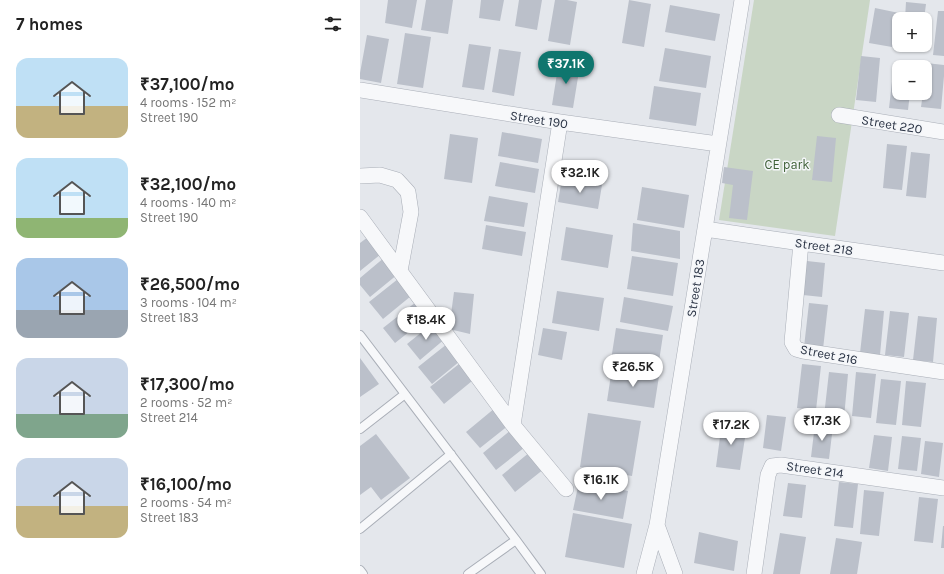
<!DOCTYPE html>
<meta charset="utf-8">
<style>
body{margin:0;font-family:Karla,sans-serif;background:#f2f2f2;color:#222;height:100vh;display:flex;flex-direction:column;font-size:15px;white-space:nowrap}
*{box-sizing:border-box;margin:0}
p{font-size:13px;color:#767676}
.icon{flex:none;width:22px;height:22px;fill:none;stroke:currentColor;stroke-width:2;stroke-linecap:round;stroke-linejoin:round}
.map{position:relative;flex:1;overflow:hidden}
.side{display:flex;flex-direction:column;background:#fff;width:360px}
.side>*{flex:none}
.tools{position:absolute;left:532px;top:12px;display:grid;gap:8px}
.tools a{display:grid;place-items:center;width:40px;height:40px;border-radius:8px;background:#fff;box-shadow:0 1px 3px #0004;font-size:20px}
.price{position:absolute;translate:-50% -34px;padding:0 9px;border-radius:14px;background:#fff;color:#222;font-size:13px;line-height:26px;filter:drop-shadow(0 1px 2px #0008)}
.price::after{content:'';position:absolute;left:50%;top:24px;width:12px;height:9px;margin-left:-6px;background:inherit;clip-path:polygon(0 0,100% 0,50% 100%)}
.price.active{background:#0f766e;color:#fff}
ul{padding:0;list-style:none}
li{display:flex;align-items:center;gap:12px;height:100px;padding:0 16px}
li span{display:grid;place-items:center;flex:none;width:112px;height:80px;border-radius:12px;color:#555}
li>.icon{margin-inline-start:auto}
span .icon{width:48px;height:48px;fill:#fffc;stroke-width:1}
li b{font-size:17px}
h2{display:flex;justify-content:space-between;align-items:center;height:48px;padding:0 16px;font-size:17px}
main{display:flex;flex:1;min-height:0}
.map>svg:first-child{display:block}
</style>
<main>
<section class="side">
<h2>7 homes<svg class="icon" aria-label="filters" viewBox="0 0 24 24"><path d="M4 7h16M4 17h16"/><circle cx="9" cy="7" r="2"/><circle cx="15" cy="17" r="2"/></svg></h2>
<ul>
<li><span style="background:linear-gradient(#bfe0f5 60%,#c2b280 0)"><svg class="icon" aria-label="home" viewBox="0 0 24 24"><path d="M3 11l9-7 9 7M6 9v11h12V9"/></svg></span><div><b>₹37,100/mo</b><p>4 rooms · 152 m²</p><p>Street 190</p></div></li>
<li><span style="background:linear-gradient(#bfe0f5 75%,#8fb573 0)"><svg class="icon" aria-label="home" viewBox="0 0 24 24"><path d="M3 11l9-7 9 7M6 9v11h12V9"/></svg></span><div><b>₹32,100/mo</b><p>4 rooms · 140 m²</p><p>Street 190</p></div></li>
<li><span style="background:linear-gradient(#a9c7e8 65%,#9aa5b1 0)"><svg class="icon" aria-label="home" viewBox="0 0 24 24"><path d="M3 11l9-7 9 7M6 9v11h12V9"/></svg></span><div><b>₹26,500/mo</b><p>3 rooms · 104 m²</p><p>Street 183</p></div></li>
<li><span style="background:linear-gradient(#c9d6e8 70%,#7fa58c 0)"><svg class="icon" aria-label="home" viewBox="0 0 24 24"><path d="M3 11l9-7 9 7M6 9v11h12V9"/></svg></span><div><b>₹17,300/mo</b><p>2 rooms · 52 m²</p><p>Street 214</p></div></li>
<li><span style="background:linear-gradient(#c9d6e8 60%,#c2b280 0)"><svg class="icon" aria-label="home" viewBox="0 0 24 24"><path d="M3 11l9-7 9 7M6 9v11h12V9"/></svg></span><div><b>₹16,100/mo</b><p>2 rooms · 54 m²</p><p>Street 183</p></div></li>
</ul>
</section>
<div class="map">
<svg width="584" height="574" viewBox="0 0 584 574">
<rect width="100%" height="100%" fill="#e4e7ec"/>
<path fill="#c9d6c5" d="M394,0h116l-35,236 -116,-16z"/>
<path fill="#bbc0ca" d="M28,0h29l-5,28 -27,-5z
M66,0h27l-5,34 -27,-4z
M121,0h23l-4,21 -21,-3z
M159,0h23l-5,30 -22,-4z
M195,0h12l10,2 -7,43 -22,-4z
M269,0l22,4 -7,43 -22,-4z
M546,2l20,2 -2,15h-19z
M310,5l50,9 -5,27 -50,-9z
M515,8l24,5 -7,34 -23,-4z
M578,11h6v45l-11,-1z
M45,33l26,4 -8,51 -26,-4z
M7,35l22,4 -8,44 -21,-4v-6z
M109,44l22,3 -7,43 -22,-3z
M305,48l46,8 -5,32 -47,-7z
M139,49l22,3 -7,44 -22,-4z
M501,56l19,2 -4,44 -20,-2z
M199,61l21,4 -7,43 -21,-3z
M566,63l18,2v11l-3,33 -20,-2 2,-14h2z
M534,64l19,2v1h-14v26h11l-2,17 -19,-2z
M294,86l47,7 -5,33 -47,-7z
M142,132l40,7 -4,24 -40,-7z
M90,134l28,4 -6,45 -28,-4z
M457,136l19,2 -4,44 -20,-2z
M527,144l20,2 -5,44 -19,-2z
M551,152l19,2 -4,44 -20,-2z
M140,162l39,7 -4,24 -40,-7z
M364,167l29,4 -6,49 -18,-2 4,-33 -11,-2z
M202,178l40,7 -4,24 -40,-7z
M282,187l47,8 -5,33 -47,-8z
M129,196l39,7 -4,24 -40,-6z
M273,223l47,8v28l-49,-8z
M126,225l40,7 -4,24 -40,-7z
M206,227l47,8 -5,33 -47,-8z
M8,237l13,17 -21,17v-28z
M272,256l46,7 -5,33 -46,-7z
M25,257l13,17 -28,23 -10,-12v-7z
M447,261l18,2 -3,34 -19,-2z
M38,279l13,17 -28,23 -14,-17z
M197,291l47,7 -5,33 -47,-8z
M94,292l20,2 -4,40 -21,-5z
M264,297l49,9 -5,25 -48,-9z
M56,302l12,15 -33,26 -12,-15z
M449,303l19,2 -5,44 -19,-2z
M505,309l19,2 -4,44 -20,-2z
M530,311l19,2 -5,44 -19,-2z
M558,316l19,2 -4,44 -20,-2z
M73,323l13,15 -26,22 -13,-16z
M183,328l24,4 -5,28 -24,-5z
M256,328l47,7 -5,33 -47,-8z
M87,344l13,17 -28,23 -14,-17z
M0,358l19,26 -19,13z
M99,364l13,17 -28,23 -14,-17z
M442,364l19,2 -5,44 -19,-2z
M252,368l47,8 -5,32 -47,-7z
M469,372l19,2 -4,44 -20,-2z
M496,372l20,2 -5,44 -19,-2z
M521,379l20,2 -5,44 -20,-2z
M546,381l20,2 -5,44 -19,-2z
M135,408l14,17 -29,23 -14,-16z
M228,413l53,8 -9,55 -52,-9z
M407,415l19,2 -5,34 -18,-3z
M362,422l25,3 -7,45 -24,-3z
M455,424l18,2 -4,33 -18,-2z
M151,430l14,17 -29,23 -13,-17z
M16,434l34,44 -29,22 -10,-13 -11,8v-49z
M514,435l18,2 -4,34 -19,-3z
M542,436l19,2 -4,33 -19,-2z
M565,441l18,2 -4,34 -18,-3z
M170,452l14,17 -29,23 -13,-17z
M219,482l49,9 -5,28 -50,-9z
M479,482l19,2 -5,44 -19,-2z
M428,483l18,2 -4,33 -19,-2z
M504,490l20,2 -5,44 -19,-2z
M559,497l19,2 -5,44 -19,-2z
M213,513l59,11 -8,44 -59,-11z
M583,526h1v22h-3z
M339,532l39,9 -4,30 -40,-8z
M420,533l26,4 -6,37h-27z
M476,538l26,4 -5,32h-27z"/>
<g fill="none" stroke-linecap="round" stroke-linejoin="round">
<g stroke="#a9aeb7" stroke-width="10">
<path id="service" d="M0,335l156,205 25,34
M0,429l45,-35
M0,529l91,-75
M0,570l3,4
M108,574l48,-34"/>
</g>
<g stroke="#a9aeb7" stroke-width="16">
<path id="minor" d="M0,90l200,32 158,22
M479,115l105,17
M0,176l20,-1 17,5 11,12 3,20 -11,59
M0,217l153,208 53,64
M345,229l96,14 143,20
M441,243l-9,99 4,7 7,2 141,21
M153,425l47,-303
M284,574l13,-49
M315,574l-18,-49 85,-525
M394,574l14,-99 4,-9 9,-1 163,23"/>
</g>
<use href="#service" stroke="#f7f8fa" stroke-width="8"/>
<use href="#minor" stroke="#f7f8fa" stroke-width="15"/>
</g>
<g text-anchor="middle" stroke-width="3" stroke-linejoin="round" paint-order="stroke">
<g font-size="13" fill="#2b3445" stroke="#f4f6f9">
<text transform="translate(179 119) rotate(9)" y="5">Street 190</text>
<text transform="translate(532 124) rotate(9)" y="5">Street 220</text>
<text transform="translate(464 246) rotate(8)" y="5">Street 218</text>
<text transform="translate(335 288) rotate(-81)" y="5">Street 183</text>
<text transform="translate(469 354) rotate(11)" y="5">Street 216</text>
<text transform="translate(455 469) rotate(8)" y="5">Street 214</text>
</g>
<g font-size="13" fill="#3f6138" stroke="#f4f6f9">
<text x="427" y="169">CE park</text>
</g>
</g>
</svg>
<div class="tools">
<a>+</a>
<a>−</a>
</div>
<b class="price active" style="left:206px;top:85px">₹37.1K</b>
<b class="price" style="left:220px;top:194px">₹32.1K</b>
<b class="price" style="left:66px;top:341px">₹18.4K</b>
<b class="price" style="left:273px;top:388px">₹26.5K</b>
<b class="price" style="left:462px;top:442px">₹17.3K</b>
<b class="price" style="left:371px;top:446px">₹17.2K</b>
<b class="price" style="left:241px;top:501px">₹16.1K</b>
</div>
</main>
